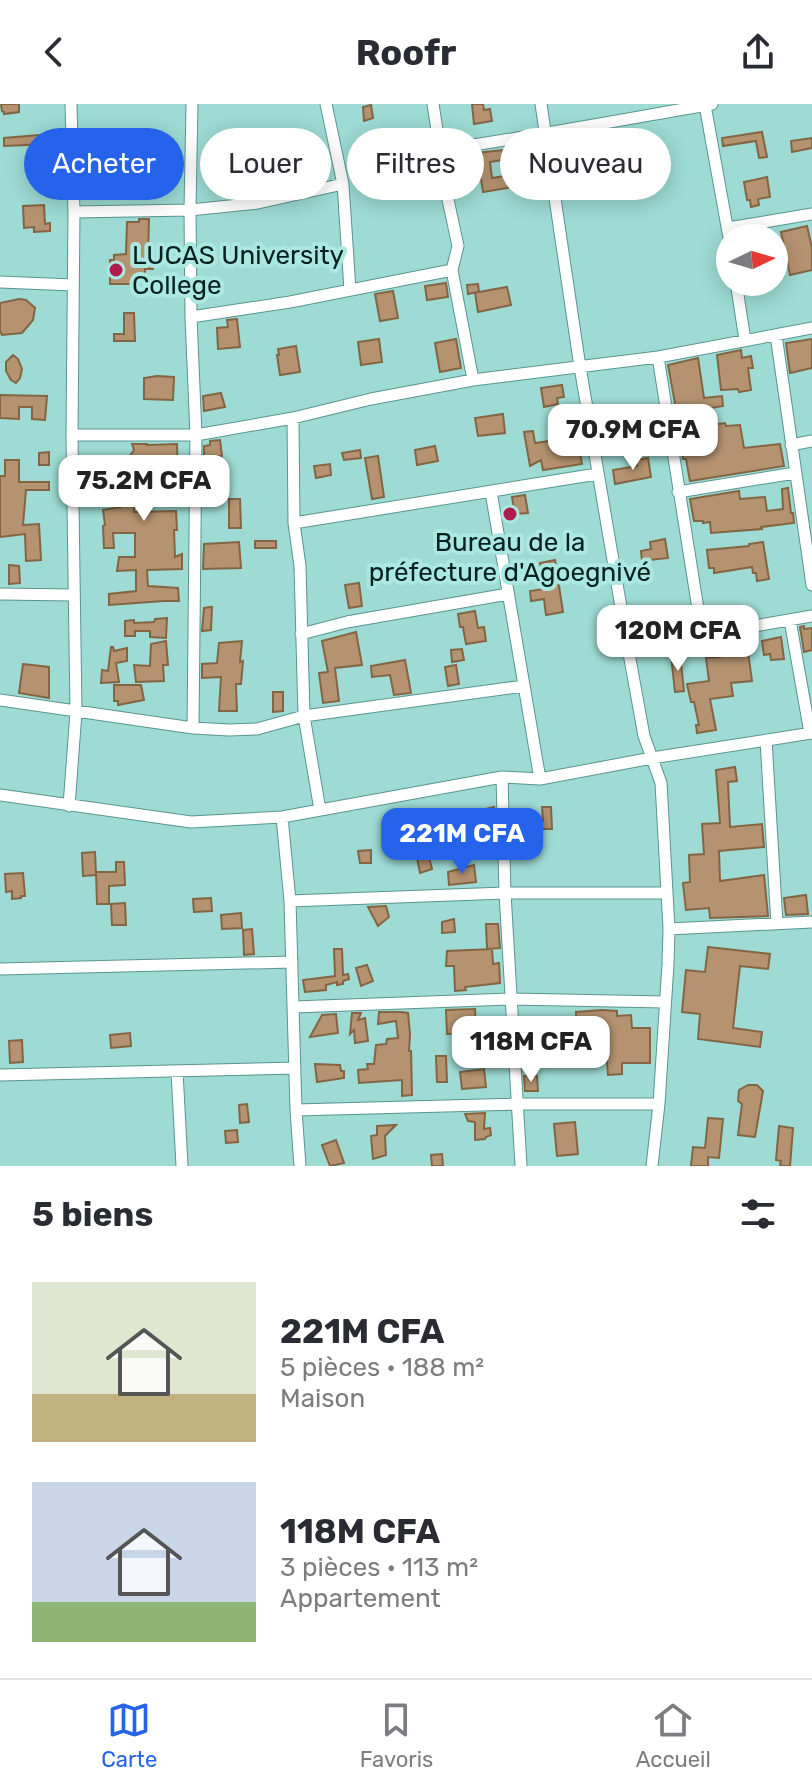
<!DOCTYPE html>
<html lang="fr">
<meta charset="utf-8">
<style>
body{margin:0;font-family:Rubik,sans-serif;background:#f2f2f3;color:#2b2b33;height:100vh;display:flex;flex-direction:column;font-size:30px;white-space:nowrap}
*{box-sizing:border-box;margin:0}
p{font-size:26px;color:#7c7c81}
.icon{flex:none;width:44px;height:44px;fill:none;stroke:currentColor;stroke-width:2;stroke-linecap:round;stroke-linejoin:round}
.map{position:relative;height:1062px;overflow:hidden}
.side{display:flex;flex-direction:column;background:#fff;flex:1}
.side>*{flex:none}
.top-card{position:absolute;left:24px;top:24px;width:764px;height:72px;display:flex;gap:16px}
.needle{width:52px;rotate:85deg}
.fabs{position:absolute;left:716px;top:120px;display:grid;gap:16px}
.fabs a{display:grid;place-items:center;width:72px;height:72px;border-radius:50%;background:#fff;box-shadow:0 4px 20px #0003;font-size:40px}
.price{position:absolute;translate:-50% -68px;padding:0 18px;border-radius:16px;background:#fff;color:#222;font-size:26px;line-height:52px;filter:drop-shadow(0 2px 4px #0008)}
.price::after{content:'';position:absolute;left:50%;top:48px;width:24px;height:18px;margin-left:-12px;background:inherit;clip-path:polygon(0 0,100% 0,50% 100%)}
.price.current{background:#2563eb;color:#fff}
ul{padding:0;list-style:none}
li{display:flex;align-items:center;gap:24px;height:200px;padding:0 32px}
li span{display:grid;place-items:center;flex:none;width:224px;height:160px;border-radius:0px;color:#555}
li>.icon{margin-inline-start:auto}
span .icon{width:96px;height:96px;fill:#fffc;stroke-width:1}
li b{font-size:34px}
h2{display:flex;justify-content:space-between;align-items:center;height:96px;padding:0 32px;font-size:34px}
.chip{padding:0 28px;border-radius:36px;background:#fff;box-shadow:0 4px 20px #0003;font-size:28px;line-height:72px}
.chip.current{background:#2563eb;color:#fff}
header{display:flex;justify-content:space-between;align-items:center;height:104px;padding:0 32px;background:#fff;font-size:36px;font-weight:700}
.dock{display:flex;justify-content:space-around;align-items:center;height:112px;border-top:2px solid #e1e1e2;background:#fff;font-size:22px;color:#7c7c81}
.dock a{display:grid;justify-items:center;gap:4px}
.dock .current{color:#2563eb}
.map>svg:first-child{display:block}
</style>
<header><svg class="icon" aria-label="back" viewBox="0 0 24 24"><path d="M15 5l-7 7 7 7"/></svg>Roofr<svg class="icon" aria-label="share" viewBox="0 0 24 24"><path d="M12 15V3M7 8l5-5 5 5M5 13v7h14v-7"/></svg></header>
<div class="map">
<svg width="812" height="1062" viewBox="0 0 812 1062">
<rect width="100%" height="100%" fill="#9ddbd4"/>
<path fill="#b59370" stroke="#846543" stroke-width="2" fill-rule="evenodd" d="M1,0h18v8l-15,2v-2l-2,-1z
M472,0h11l1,6 6,-1 2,12 -18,3z
M371,1l2,13 -9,3 -1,-14z
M762,28l5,25 -8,1 -3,-17 -33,5 -1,-8z
M51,30v10l-47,2v-8z
M812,34v10l-20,4 -1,-11z
M289,37l3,19 -20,3 -3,-19z
M530,43l3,25 3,-1 1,12 -54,9 -6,-39zM521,53l3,16 -32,5 -2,-16z
M767,73l3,20 -12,2 1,6 -8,2 -1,-7h-3l-3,-18z
M44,101l1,19 5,-1v8l-16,1v-5l-10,1 -1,-22z
M139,115h10l-1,36h5v14h-8v10h-10v5h-25v-24h4v-5l12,-1 1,-32h12z
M807,122l5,22v22l-22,5 -9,-43z
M446,179l2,14 -21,3 -2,-14z
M478,180l1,8 28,-5 4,18 -33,7 -3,-19 3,-1 -10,2 -1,-9z
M393,187l5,27 -18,3 -5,-27z
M19,195l7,1 9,8 -2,12 -11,13 -20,2 -2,-4v-28z
M124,209h10l1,28h-21v-7h10z
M237,215l3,28 -22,2 -1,-21 11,-1 -1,-7z
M379,235l3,23 -21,3 -3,-23z
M456,235l5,29 -21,4 -5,-29z
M812,235v29l-22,5 -4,-30z
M296,242l4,26 -20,3 -3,-20h2l-1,-6z
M741,246l1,8 9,-2 2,12h-5l3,22 -12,2 -1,-3 -17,1 -4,-35z
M13,251l5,4 4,10 -2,9 -4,5 -5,-3 -5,-9v-9z
M698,254l6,40 18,-2 1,10 -46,8 -9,-49z
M157,272l17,1 -1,23 -29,-1v-21z
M562,281l2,12 -7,1 1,6 -14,3 -3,-19z
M221,289l4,14 -21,4 -1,-15z
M0,291l47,1 -2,24 -13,-1v-12h-13v12l-19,-1z
M503,310l2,19 -27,3 -3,-18z
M725,319l1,3 14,-1 4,23 36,-4 4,22 -94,15 -4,-22h-3l-4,-30z
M627,324l1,3 14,-2 2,12 -11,1 -1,-2 -15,3 -3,-13z
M533,327l2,12 42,-6 5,27 -39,6 -2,-10 -11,6 -6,-34z
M220,336l2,16 -18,1v-11l6,-1v-4z
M132,340h15v1l30,-1 1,38h-30l1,2h-15v28l42,-1 1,19h-3l1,27 7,-3v15l-35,1 1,16 30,2 1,13h-15l-55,4v-11l27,-3v-21l-19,1 2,-14h16v-24h-22l1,15h-10l-1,-22 2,-1 -2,-15 18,-3v-20l-17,-1v-8h3l1,-9 18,-1v-7l8,-11z
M435,342l3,15 -21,4 -2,-15z
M360,346l1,8 -17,2 -2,-7z
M49,348v13h-10v-12z
M378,352l6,41 -12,2 -7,-41z
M648,354l3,19 -36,7 -2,-14 24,-4 -1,-6z
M5,356h14v22h30v8h-23l-3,35 16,-1 2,36 -15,1 -1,-27 -25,3v-61h5z
M330,360l1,11 -15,3 -2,-12z
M788,384l3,25h2l1,10 -33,4 1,2 -51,4 -1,-11 -7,1v-2h-9l-4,-22 49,-8 1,8 25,-2 2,14 16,-2 -1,-20z
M525,391l3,18 -13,1 -3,-17z
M229,395h11l1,29h-12z
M665,435l3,19 -26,3 -1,-10 10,-2 -1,-7z
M255,437h21v7h-21z
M239,438l2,26 -38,1 1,-25z
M763,438l6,37 -12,2 -1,-8h-3l-1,-6 -38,6v-5h-5l-2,-18 42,-4v-2z
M555,456l8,52 -17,3 -2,-16 -13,2 -1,-10 14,-2 -4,-26z
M9,461l10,1 1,17 -11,1z
M359,479l3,23 -13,2 -4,-23z
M212,503l-1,23 -9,1 2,-23z
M475,507l3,17 6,-1 2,14 -20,3 -3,-17h-3l-2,-13z
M167,514l-1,20 -16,-1v-6h-15v5h-10v-15l9,-1v3l20,-1 1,-3z
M804,522v3l8,-1v22l-8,2 -4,-25z
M356,528l6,33 -27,3 4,33 -16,2 -4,-30 9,-1 -6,-31z
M746,533l6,44 -21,2 2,13 -23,3 6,31 -19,3 -1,-8h3l-5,-23h-3l-4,-18 22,-3 -3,-23 14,-1 -2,-16z
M781,533l3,22 -13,1 -1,-6 -6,1 -2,-14z
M166,537l2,24h-5l1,16 -28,1 -2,-17 16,1 1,-22z
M242,537l-2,21 3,-1 -2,23h-5l1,27h-18l2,-34 -19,1v-14l15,-1 2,-20z
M111,543h2l1,4 13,-3v13l-11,2 3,19 -18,1 1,-13 6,1z
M462,545l2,11 -12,2 -1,-12z
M680,550l4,37 -9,1 -4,-37z
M405,556l6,33 -17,2 -4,-20 -18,2 -1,-11z
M23,560l26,3v31l-30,-5z
M456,561l3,19 -11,2 -3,-19z
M114,581h27l3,15 -26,5v-4h-4z
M273,588h10v19l-10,1z
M735,663l2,14 -9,1 2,45 32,-3 2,23 -45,4 1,30 44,-6 4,41 -58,2 -1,-10 -23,2 -3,-27 7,-1 -1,-27 15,-1 -2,-30 18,-1 -4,-53z
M494,703l1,11 -24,2 -2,-7z
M542,703h9l1,22h-14l1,20h-22v-20h-5v-8h31z
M406,709l6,20 11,-1 9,37 -12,4 -6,-30 -17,1 -1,-9h2l-7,-18z
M470,721l3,16 -19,4 -3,-16z
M371,746v13h-11l-2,-12z
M95,748l1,23 -13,1 -1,-23z
M116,758h8l1,23 -16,1v18h-12l-1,-32h20z
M474,761l2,17 -27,3 -1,-13z
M23,769l2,23h-4v2l-9,1v-8l-6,1 -1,-18z
M806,791l2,19 -22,1 -2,-17z
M211,794l1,13 -18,1 -1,-13z
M125,799l1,22h-14l-1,-21z
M386,802l3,11 -11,9 -10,-19z
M241,809l1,15 -20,1 -1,-14z
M454,815l1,13 -13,1v-11z
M486,820h12l2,24 -13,1z
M252,825l2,25 -10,1 -1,-25z
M708,843l62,7 -2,15 -28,-3 -7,62 29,4 -2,15 -62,-8 2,-25 -18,-2 4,-42 19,2z
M334,845h8l1,26 5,-1 1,5 -6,2v3l-6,1v-3l-11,3v5l-21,2 -2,-12 32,-4z
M492,845l1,15 6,-1 1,20 -35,4 1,3 -11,1 -1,-25h-8l1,-15z
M367,861l6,16 -12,5 -5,-18z
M475,905l1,24 -29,1 -1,-24z
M602,906l15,1v5l14,-1 1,13h18v35h-28v11l-14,1 -2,-23 -28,2 -2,-42z
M379,908h22l7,1 2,21 -1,17h2l1,44 -10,1v-16l-43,3 -1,-13 10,-1 -1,-5h7l2,-19 10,-1 1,-5 11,-1 -2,-17 -18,3z
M352,909h9l-3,7 7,-2 3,23 -13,2 -1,-13 -4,4z
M336,910l2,19 -28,4 12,-22z
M130,929l1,13 -20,2 -1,-13z
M22,936l1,22 -13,1 -1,-22z
M436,952h10l1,26h-10z
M315,960l25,1 1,6h3v7l-27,4z
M484,965l2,18 -24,2 -2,-17z
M524,972h13l1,15h-13z
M748,981h9l6,6 -8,46 -17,-2 4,-31 -4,-3 1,-11z
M247,1000l2,18 -9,1 -1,-18z
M485,1009l-1,16 6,-1 1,7 -5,2 -1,2 -10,1v-18l-7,-1 -3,-7z
M708,1014l15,1 -4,39 -11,-1v9h-17l2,-19 12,1z
M575,1018l3,32 -21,2 -3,-32z
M396,1021l-11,11 1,19 -13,4 -2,-23 6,-1v-9z
M779,1022l14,2 -3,38h-10l1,-5 -5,-1z
M237,1026l1,12 -12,1 -1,-12z
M336,1036l8,23 -14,3 -8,-21z
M442,1050l1,12h-11l-1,-11z"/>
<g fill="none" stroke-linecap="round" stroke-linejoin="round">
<g stroke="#59958f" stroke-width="13">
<path id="minor" d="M192,0l-2,106 1,107 5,118 -3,293
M326,0l17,80 7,106
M433,0l14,91 11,51 -6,24 21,110
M541,0l39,263 48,281 16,88 17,47 8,146 -1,35 -9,140 -7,62
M705,1l25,138
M440,46c91,-13 181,-30 272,-46
M74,108l116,-2 68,-7 85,-19
M728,124l84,-14
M0,178l73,3
M736,178l9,58
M191,213l99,-15 162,-32
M776,231l36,250
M658,253l44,277
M293,314l1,105 6,43 4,150 16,94
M72,331h124l97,-17 78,-19 102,-19 185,-23 154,-29
M791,341l21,-4
M491,388l49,287
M678,388l117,-19
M294,419l303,-49
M0,490l74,1
M790,516l20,113
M301,530l46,-12 161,-28
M628,544l184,-32
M0,596l193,28 36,2 28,-1 47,-13 220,-30
M766,636l11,184
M502,673l3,116 16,273
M0,691l191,27 91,-5 220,-40 38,2 112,-21 160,-25
M69,702l7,-94 -4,-277 2,-223 -3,-108
M282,713l8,84 6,209 4,56
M290,797l215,-8h162
M669,825l143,-7
M0,865l292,-7
M294,903l217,-8 154,3
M177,967l5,95
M0,971l295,-7
M296,1006l221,-6h142"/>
</g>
<use href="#minor" stroke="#fff" stroke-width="11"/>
</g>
<g fill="#ae1d4e" stroke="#aae8e1" stroke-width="3">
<circle cx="116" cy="166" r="8"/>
<circle cx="510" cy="410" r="8"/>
</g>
<g text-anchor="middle" stroke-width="8" stroke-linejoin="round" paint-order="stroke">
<g font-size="26" fill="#06201e" stroke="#aae8e1" text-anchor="start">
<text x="132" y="160">LUCAS University<tspan x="132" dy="30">College</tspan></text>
<text x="510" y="447" text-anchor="middle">Bureau de la<tspan x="510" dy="30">préfecture d'Agoegnivé</tspan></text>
</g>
</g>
</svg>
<div class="fabs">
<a><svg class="needle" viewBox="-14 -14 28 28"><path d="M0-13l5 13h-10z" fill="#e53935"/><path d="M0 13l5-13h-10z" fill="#7c7c81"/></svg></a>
</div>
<b class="price" style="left:633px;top:368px">70.9M CFA</b>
<b class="price" style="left:144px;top:419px">75.2M CFA</b>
<b class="price" style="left:678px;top:569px">120M CFA</b>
<b class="price current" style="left:462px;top:772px">221M CFA</b>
<b class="price" style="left:531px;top:980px">118M CFA</b>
<div class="top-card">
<a class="chip current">Acheter</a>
<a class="chip">Louer</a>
<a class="chip">Filtres</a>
<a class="chip">Nouveau</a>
</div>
</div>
<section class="side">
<h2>5 biens<svg class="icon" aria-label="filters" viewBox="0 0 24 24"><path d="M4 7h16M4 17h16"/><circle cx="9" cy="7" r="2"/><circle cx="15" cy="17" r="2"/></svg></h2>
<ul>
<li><span style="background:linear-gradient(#dfe7d0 70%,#c2b280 0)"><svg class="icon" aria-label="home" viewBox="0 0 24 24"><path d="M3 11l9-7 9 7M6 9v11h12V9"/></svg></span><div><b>221M CFA</b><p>5 pièces · 188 m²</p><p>Maison</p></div></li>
<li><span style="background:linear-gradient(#c9d6e8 75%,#8fb573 0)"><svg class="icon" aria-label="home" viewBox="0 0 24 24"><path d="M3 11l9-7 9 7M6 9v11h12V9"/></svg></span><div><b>118M CFA</b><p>3 pièces · 113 m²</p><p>Appartement</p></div></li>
</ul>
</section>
<nav class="dock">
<a class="current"><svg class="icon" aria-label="map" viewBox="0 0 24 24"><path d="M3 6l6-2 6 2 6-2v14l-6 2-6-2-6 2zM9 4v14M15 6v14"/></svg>Carte</a>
<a><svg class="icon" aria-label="saved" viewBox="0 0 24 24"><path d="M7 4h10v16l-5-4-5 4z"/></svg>Favoris</a>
<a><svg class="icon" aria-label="home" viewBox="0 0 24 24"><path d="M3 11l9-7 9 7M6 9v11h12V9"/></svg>Accueil</a>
</nav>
